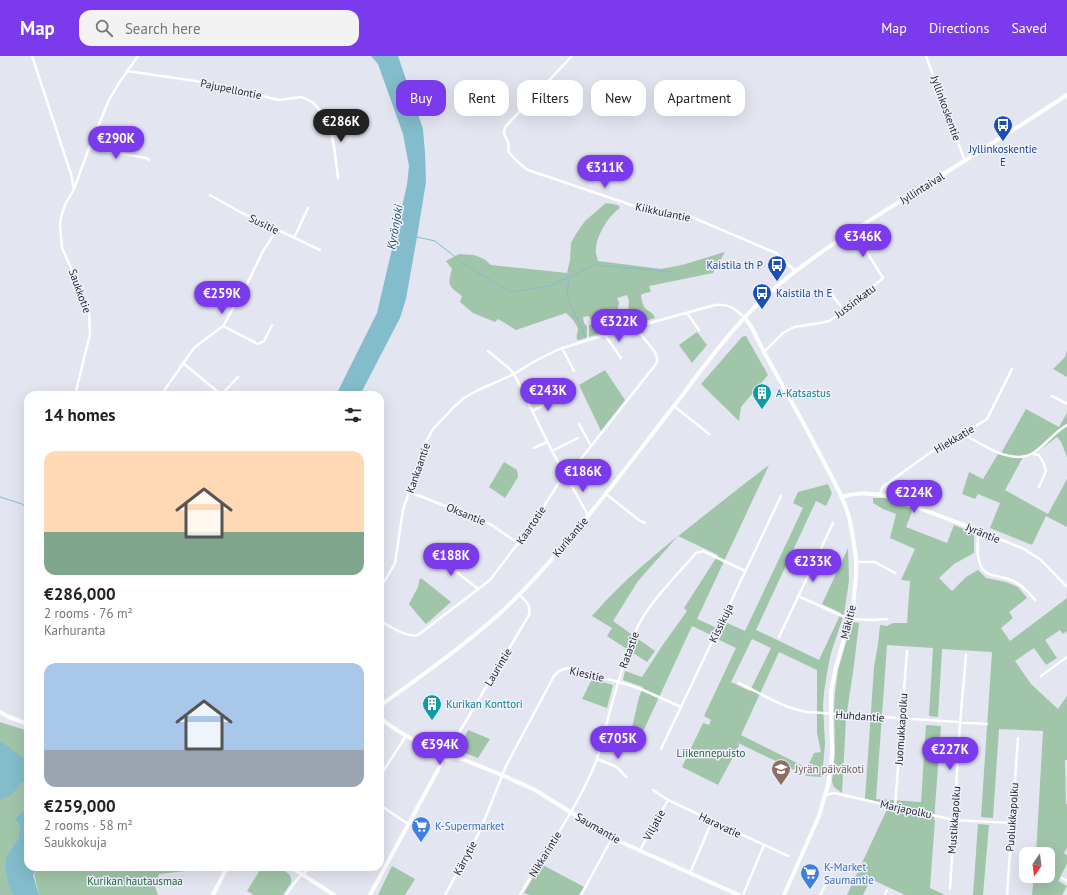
<!DOCTYPE html>
<meta charset="utf-8">
<style>
body{margin:0;font-family:"PT Sans",sans-serif;background:#f2f2f2;color:#222;height:100vh;display:flex;flex-direction:column;font-size:15px;white-space:nowrap}
*{box-sizing:border-box;margin:0}
p{font-size:13px;color:#767676}
.icon{flex:none;width:22px;height:22px;fill:none;stroke:currentColor;stroke-width:2;stroke-linecap:round;stroke-linejoin:round}
.map{position:relative;flex:1;overflow:hidden}
.sheet{position:absolute;left:24px;top:335px;width:360px;height:480px;display:flex;flex-direction:column;background:#fff;border-radius:12px;box-shadow:0 4px 16px #0002}
.sheet>*{flex:none}
.guide{position:absolute;left:396px;top:24px;width:380px;height:36px;display:flex;gap:8px}
.needle{width:26px;rotate:194deg}
.tools{position:absolute;left:1019px;top:791px;display:grid;gap:8px}
.tools a{display:grid;place-items:center;width:36px;height:36px;border-radius:8px;background:#fff;box-shadow:0 4px 16px #0002;font-size:20px}
.price{position:absolute;translate:-50% -34px;padding:0 9px;border-radius:14px;background:#7c3aed;color:#fff;font-size:13px;line-height:26px;filter:drop-shadow(0 1px 2px #0008)}
.price::after{content:'';position:absolute;left:50%;top:24px;width:12px;height:9px;margin-left:-6px;background:inherit;clip-path:polygon(0 0,100% 0,50% 100%)}
.price.active{background:#222;color:#fff}
ul{padding:0;list-style:none}
li{display:grid;align-content:center;gap:8px;height:212px;padding:0 20px}
li span{display:grid;place-items:center;height:124px;border-radius:12px;color:#555}
li>.icon{margin-inline-start:auto}
span .icon{width:72px;height:72px;fill:#fffc;stroke-width:1}
li b{font-size:17px}
h2{display:flex;justify-content:space-between;align-items:center;height:48px;padding:0 20px;font-size:17px}
.chip{padding:0 14px;border-radius:12px;background:#fff;box-shadow:0 4px 16px #0002;font-size:14px;line-height:36px}
.chip.active{background:#7c3aed;color:#fff}
header{display:flex;align-items:center;gap:24px;box-sizing:border-box;height:56px;padding:0 20px;background:#7c3aed;color:#fff}
header strong{font-size:19px}
nav{display:flex;gap:22px;margin-inline-start:auto;font-size:14px}
.search{width:280px;height:36px;background:#f2f2f2;display:flex;align-items:center;gap:10px;box-sizing:border-box;padding:0 14px;border-radius:12px;color:#767676;font-size:15px}
.map>svg:first-child{display:block}
</style>
<header>
<strong>Map</strong>
<div class="search"><svg class="icon" aria-label="search" viewBox="0 0 24 24"><circle cx="10" cy="10" r="6"/><path d="M15 15l6 6"/></svg>Search here</div>
<nav><a>Map</a><a>Directions</a><a>Saved</a></nav>
</header>
<div class="map">
<svg width="1067" height="839" viewBox="0 0 1067 839">
<rect width="100%" height="100%" fill="#e3e5f1"/>
<path fill="#a1c5a9" fill-rule="evenodd" d="M606,147l12,2 2,3c-11,7 -23,27 -24,40 -1,4 1,9 2,13l63,8 21,-4 43,-13 -12,21 -64,13 2,6 -6,1 -4,2c0,3 2,11 4,13 4,4 8,4 10,10l-29,8 -2,-9v-1l5,-2c-2,-9 2,-10 -2,-19l-10,3 2,5 -1,5 2,5 2,3 2,10 -35,11v-12l13,-3 -2,-4 -5,1 1,1h-5l-2,-4 -6,1 1,6 3,3v11l-7,3h-3c-1,-5 0,-6 1,-10 0,-5 -8,-14 -12,-17l-50,17 -18,-11 -3,3 -5,-2 -17,-7 -13,-11 2,-6c-13,-10 -15,-10 -10,-27l-6,-8 13,-7 15,1 10,4 7,6 76,8 3,-13 1,-17 5,-9 9,-13z
M697,276l10,13 -15,18 -13,-18z
M746,280l22,39 -27,32 -2,14 -38,-37 41,-47z
M1067,295v26l-14,-8 12,-12z
M605,314l20,30 -24,31 -22,-46z
M1026,353l33,18 8,-14v44l-6,-15 -4,-5 -20,15 -14,5 -18,33 43,24 19,-35v48l-21,-11 -14,29 -42,-17 10,-25 -22,-9 -3,5 -13,-5 7,-22 14,7 15,-25 2,1z
M504,406l13,8 1,7 -13,21 -16,-11z
M769,409l-72,154 18,8 -4,8 -19,-9 -57,123 -7,-4 11,-48 4,-10 -20,-7 2,-9 17,6 20,-31 25,-35 -3,-3 34,-53 -40,-19 -40,45 -25,40 42,30 -8,11 -40,-26 5,-8 -20,-12c31,-36 67,-65 104,-94 24,-19 48,-38 73,-57z
M828,428l4,9 -6,13 -10,-5 -60,129 63,30 22,-47 -19,-9 26,-56 1,33 -5,33 -13,39 -4,20 -3,19 -1,13 2,39 -3,33 -15,-1 -69,-33 1,3 -21,39 -36,-18 21,-44 6,2 2,-5 -7,-4 32,-68 -19,-9 8,-17 20,9 58,-123 -10,-5 5,-11zM752,583l19,9 -21,43 -19,-9zM779,596l38,18v63l4,19 -7,1 -7,15 -66,-33z
M873,442h11l29,11 -7,18 41,16 7,-18 20,8v20l-20,11 -15,14 13,13 14,-14 12,-7 8,8 20,4 12,5 9,11 -18,14 4,6 -12,10 9,13 57,-43v33l-4,3 -3,-4 -15,10 12,18 -11,7 -12,-17 -19,13 16,23 27,25 9,-13v64h-2l1,44h1v44l-3,5 3,2v9l-9,17 9,5 -5,9h-30l2,-19h14v-22h-12l7,-123 -44,-2 -6,89 -12,-1 11,-165 -50,-3 -4,68 -9,-1 4,-68 -46,-3 -11,154 45,3 5,-77 15,1 -7,94h1l-5,68 15,7h-40l-34,-16 -8,16h-16l42,-90 -24,-6 9,-132 4,-23 2,-19 7,1 6,-3h14l3,-42 -9,-1 14,-31 -25,-11 6,-24 -13,-5 -10,-6z
M421,522l30,24c-9,7 -16,15 -25,22l-9,-10 -8,-10 9,-17 1,-6z
M852,566l7,1 -5,42 -8,54 -4,74 -8,-6 -2,-5 3,-29 -1,-45 1,-16 3,-22z
M592,623l21,6 -6,23 -25,-9z
M0,666l28,9v75l-14,13 6,7 -2,13 -11,15 3,37 3,4h-13z
M468,674l22,9 -12,19 -16,-6 -1,-2v-5z
M978,768l11,1 -6,70h-10z
M541,808l43,23 -5,8h-49l-6,-2z
M392,810l23,13 -10,16h-27z
M37,811h169l-2,2 -45,5 -4,12 3,9h-119l-5,-22z
M262,811h16l11,7 2,4v5l-8,12h-29l-7,-4z"/>
<path fill="#83bcca" d="M371,0h27l1,3 24,70 2,24 1,29 -9,55 -11,62 -6,19 -40,77h-24l41,-82 30,-128 2,-19 -6,-32 -25,-70z
M0,685l24,17 -1,2 1,1 1,-2 3,2v25l-6,-4 -12,14 -10,4z
M28,750v61h9l-4,8 6,20h-26l-3,-4 -5,-24 2,-13 11,-15 2,-13 -6,-7z"/>
<g fill="none" stroke-linecap="round" stroke-linejoin="round">
<path stroke="#83bcca" stroke-width="1" d="M417,181l18,4 33,26 43,25 39,-6 44,-21 79,7
M569,223l-2,16 9,22 7,13 2,8
M0,441l22,7 6,6"/>
<path stroke="#fff" stroke-width="2.5" d="M32,0l39,118 3,15 -8,14 -5,13 -1,10 2,22 11,24 16,40 1,22 -15,61
M572,0l-67,71c-2,8 0,8 3,15 1,3 0,7 1,10 3,5 14,15 19,18l121,41 30,3 15,4 82,35 19,18
M926,0l39,105
M127,15l82,12 70,17 23,-3 10,5 17,17 6,34 3,25
M89,92l57,10 3,2
M74,133l15,-41 20,-48 10,-17 19,-27
M210,139l30,17 80,38
M294,182l14,-30
M828,234l17,21
M687,257l12,17
M223,270l35,18 6,-3 8,-16
M606,279l1,3 14,20
M562,292l12,23
M488,295l22,18 4,5 38,77 36,64
M764,296l19,-19 11,-6 26,-4 9,-2 14,-9 40,-34 -26,-42 -4,-5
M183,307l35,29h6l14,-15
M161,339l33,-47 13,-10 16,-12 23,-40 17,-35 14,-21
M1052,340l15,8
M674,350l35,28
M532,355l25,-12
M579,368l12,22
M963,378c19,10 48,32 70,19 12,-7 21,-21 34,-28
M534,392l13,-6
M552,395l26,-13
M1033,398l6,1 5,9 2,7 -7,16
M409,437l11,3 70,28 29,20
M606,438l33,26 6,3
M880,438l1,-4 3,-4 47,-34 32,-18 24,-15 25,-50
M979,475c-2,12 -4,38 10,43 7,3 15,3 22,6 10,4 17,12 24,20
M985,477l39,16 17,11 26,27
M433,497l45,36
M856,506h19l20,11
M380,530l6,-7 9,-16 8,-53 16,-48 8,-22 6,-11 21,-22 10,-9 12,-7 38,-17 21,-13 22,-11 31,-10 127,-35c14,-2 20,4 30,13
M798,540l51,23 25,1 13,-1
M380,565c10,5 26,17 38,14l72,-55 42,-55 26,-41 15,-15 83,-105c2,-5 1,-7 -1,-12l-20,-25
M779,581l54,-114
M1041,620l26,-19
M739,627c21,10 46,26 68,29l180,12
M447,690l3,-1 4,-4 75,-126c2,-10 -3,-14 -10,-20
M661,693l20,-42 100,-211
M453,694l1,-9
M597,703l20,8 9,10
M380,720l26,-40
M653,734l15,10 120,56
M826,739l8,-2 120,27 58,3
M380,749l28,19
M895,752l12,-157
M640,794l28,-50
M690,817l22,-52
M1062,822l5,3
M950,833l10,-166 6,-68
M286,839c7,-11 14,-21 27,-28
M445,839l35,-64 26,-65 48,-90 5,-5 8,-3 62,17 14,5 38,17
M520,839c26,-45 58,-87 77,-136 8,-29 15,-57 24,-86 6,-20 12,-41 24,-59 14,-22 34,-41 51,-61l7,-2 42,20
M581,839l31,-57
M743,839l21,-50
M820,839l5,-9
M885,839l2,-5
M1007,839l11,-157"/>
<path stroke="#fff" stroke-width="4" d="M745,262l7,10 12,24 42,76 32,61 7,16 4,12 3,15 4,26v18l-3,31 -17,60 -5,24v23l1,42 -4,29 -9,31 -35,79
M842,441c14,-5 31,-4 45,-1l98,37
M380,650c40,-29 81,-58 118,-91 31,-28 59,-61 85,-93 34,-41 65,-83 98,-125 26,-35 52,-70 84,-100 43,-40 95,-70 145,-102 53,-33 105,-66 157,-100
M0,656l9,5 19,7
M380,661c11,11 46,33 62,31
M440 697a7 7 0 1 1 14 0a7 7 0 1 1-14 0Z
M450,703l4,-1 8,1 40,16 33,15 77,48 127,57
M291,811l43,28
M213,839l14,-28
M370,839l71,-131v-8"/>
</g>
<defs>
<g id="bus-pin" transform="scale(1)"><path d="M0 17L-7.5 6A9.5 9.5 0 1 1 7.5 6Z" fill="#1a4fb4" stroke="#f0f2fe"/><path d="M-5-6H5V4H4V6H2V4H-2V6H-4V4H-5ZM-3.5-4V0h7V-4ZM-3.5 1.2v1.5H-2V1.2ZM2 1.2v1.5H3.5V1.2Z" fill="#fff"/></g>
<g id="building-pin" transform="scale(1)"><path d="M0 17L-7.5 6A9.5 9.5 0 1 1 7.5 6Z" fill="#0f9aa8" stroke="#f0f2fe"/><path d="M-4-6H4V6H1V3H-1V6H-4ZM-2.5-4.3h1.7v1.8h-1.7ZM.8-4.3h1.7v1.8H.8ZM-2.5-1h1.7V.8h-1.7ZM.8-1h1.7V.8H.8Z" fill="#fff"/></g>
<g id="school-pin" transform="scale(1)"><path d="M0 17L-7.5 6A9.5 9.5 0 1 1 7.5 6Z" fill="#8d6e63" stroke="#f0f2fe"/><path d="M0-5L7-2L0 1L-7-2ZM-4 1L0 2.5L4 1V4Q0 6-4 4Z" fill="#fff"/></g>
<g id="supermarket-pin" transform="scale(1)"><path d="M0 17L-7.5 6A9.5 9.5 0 1 1 7.5 6Z" fill="#3f7fe0" stroke="#f0f2fe"/><path d="M-6-5.5h2.5l.6 2H6L4.5 2H-2.5L-4.4-4H-6ZM-1.5 3.2a1.3 1.3 0 1 0 .1 0ZM3 3.2a1.3 1.3 0 1 0 .1 0Z" fill="#fff"/></g>
</defs>
<g fill-rule="evenodd">
<use href="#bus-pin" x="1003" y="69"/>
<use href="#bus-pin" x="777" y="209"/>
<use href="#bus-pin" x="762" y="237"/>
<use href="#building-pin" x="762" y="337"/>
<use href="#building-pin" x="432" y="648"/>
<use href="#school-pin" x="781" y="713"/>
<use href="#supermarket-pin" x="421" y="770"/>
<use href="#supermarket-pin" x="810" y="817"/>
</g>
<g text-anchor="middle" stroke-width="3" stroke-linejoin="round" paint-order="stroke">
<g font-size="11" fill="#25262a" stroke="#f0f2fe">
<text transform="translate(231 33) rotate(12)" y="4">Pajupellontie</text>
<text transform="translate(946 52) rotate(70)" y="4">Jyllinkoskentie</text>
<text transform="translate(922 132) rotate(-32)" y="4">Jyllintaival</text>
<text transform="translate(663 156) rotate(12)" y="4">Kiikkulantie</text>
<text transform="translate(264 168) rotate(26)" y="4">Susitie</text>
<text transform="translate(80 235) rotate(70)" y="4">Saukkotie</text>
<text transform="translate(855 245) rotate(-37)" y="4">Jussinkatu</text>
<text transform="translate(954 383) rotate(-31)" y="4">Hiekkatie</text>
<text transform="translate(418 412) rotate(-71)" y="4">Kankaantie</text>
<text transform="translate(466 458) rotate(22)" y="4">Oksantie</text>
<text transform="translate(531 469) rotate(-56)" y="4">Kaartotie</text>
<text transform="translate(983 477) rotate(22)" y="4">Jyräntie</text>
<text transform="translate(570 481) rotate(-50)" y="4">Kurikantie</text>
<text transform="translate(848 566) rotate(-76)" y="4">Mäkitie</text>
<text transform="translate(721 567) rotate(-64)" y="4">Kissikuja</text>
<text transform="translate(629 594) rotate(-70)" y="4">Ratastie</text>
<text transform="translate(498 611) rotate(-59)" y="4">Laurintie</text>
<text transform="translate(587 618) rotate(13)" y="4">Kiesitie</text>
<text transform="translate(860 660) rotate(4)" y="4">Huhdantie</text>
<text transform="translate(901 673) rotate(-86)" y="4">Juomukkapolku</text>
<text transform="translate(906 753) rotate(12)" y="4">Marjapolku</text>
<text transform="translate(1012 761) rotate(-86)" y="4">Puolukkapolku</text>
<text transform="translate(954 764) rotate(-86)" y="4">Mustikkapolku</text>
<text transform="translate(654 769) rotate(-61)" y="4">Viljatie</text>
<text transform="translate(720 769) rotate(25)" y="4">Haravatie</text>
<text transform="translate(598 772) rotate(30)" y="4">Saumantie</text>
<text transform="translate(545 798) rotate(-58)" y="4">Nikkarintie</text>
<text transform="translate(465 802) rotate(-62)" y="4">Kärrytie</text>
</g>
<g font-size="11" fill="#164399" stroke="#f0f2fe">
<text x="1003" y="97">Jyllinkoskentie<tspan x="1003" dy="13">E</tspan></text>
<text x="763" y="213" text-anchor="end">Kaistila th P</text>
<text x="776" y="241" text-anchor="start">Kaistila th E</text>
</g>
<g font-size="11" fill="#0d838f" stroke="#f0f2fe" text-anchor="start">
<text x="776" y="341">A-Katsastus</text>
<text x="446" y="652">Kurikan Konttori</text>
</g>
<g font-size="11" fill="#2a663c" stroke="#f0f2fe">
<text x="711" y="701">Liikennepuisto</text>
<text x="135" y="829">Kurikan hautausmaa</text>
</g>
<g font-size="11" fill="#785e54" stroke="#f0f2fe" text-anchor="start">
<text x="795" y="717">Jyrän päiväkoti</text>
</g>
<g font-size="11" fill="#366cbe" stroke="#f0f2fe" text-anchor="start">
<text x="435" y="774">K-Supermarket</text>
<text x="824" y="815">K-Market<tspan x="824" dy="13">Saumantie</tspan></text>
</g>
<g font-size="12" font-style="italic" fill="#1b4c57" stroke="#f0f2fe">
<text transform="translate(395 171) rotate(-80)" y="4">Kyrönjoki</text>
</g>
</g>
</svg>
<div class="tools">
<a><svg class="needle" viewBox="-14 -14 28 28"><path d="M0-13l5 13h-10z" fill="#e53935"/><path d="M0 13l5-13h-10z" fill="#767676"/></svg></a>
</div>
<b class="price active" style="left:341px;top:87px">€286K</b>
<b class="price" style="left:116px;top:104px">€290K</b>
<b class="price" style="left:605px;top:133px">€311K</b>
<b class="price" style="left:863px;top:202px">€346K</b>
<b class="price" style="left:222px;top:259px">€259K</b>
<b class="price" style="left:619px;top:287px">€322K</b>
<b class="price" style="left:548px;top:356px">€243K</b>
<b class="price" style="left:583px;top:437px">€186K</b>
<b class="price" style="left:914px;top:458px">€224K</b>
<b class="price" style="left:451px;top:521px">€188K</b>
<b class="price" style="left:813px;top:527px">€233K</b>
<b class="price" style="left:618px;top:704px">€705K</b>
<b class="price" style="left:440px;top:710px">€394K</b>
<b class="price" style="left:950px;top:715px">€227K</b>
<div class="guide">
<a class="chip active">Buy</a>
<a class="chip">Rent</a>
<a class="chip">Filters</a>
<a class="chip">New</a>
<a class="chip">Apartment</a>
</div>
<section class="sheet">
<h2>14 homes<svg class="icon" aria-label="filters" viewBox="0 0 24 24"><path d="M4 7h16M4 17h16"/><circle cx="9" cy="7" r="2"/><circle cx="15" cy="17" r="2"/></svg></h2>
<ul>
<li><span style="background:linear-gradient(#ffd9b3 65%,#7fa58c 0)"><svg class="icon" aria-label="home" viewBox="0 0 24 24"><path d="M3 11l9-7 9 7M6 9v11h12V9"/></svg></span><div><b>€286,000</b><p>2 rooms · 76 m²</p><p>Karhuranta</p></div></li>
<li><span style="background:linear-gradient(#a9c7e8 70%,#9aa5b1 0)"><svg class="icon" aria-label="home" viewBox="0 0 24 24"><path d="M3 11l9-7 9 7M6 9v11h12V9"/></svg></span><div><b>€259,000</b><p>2 rooms · 58 m²</p><p>Saukkokuja</p></div></li>
</ul>
</section>
</div>
